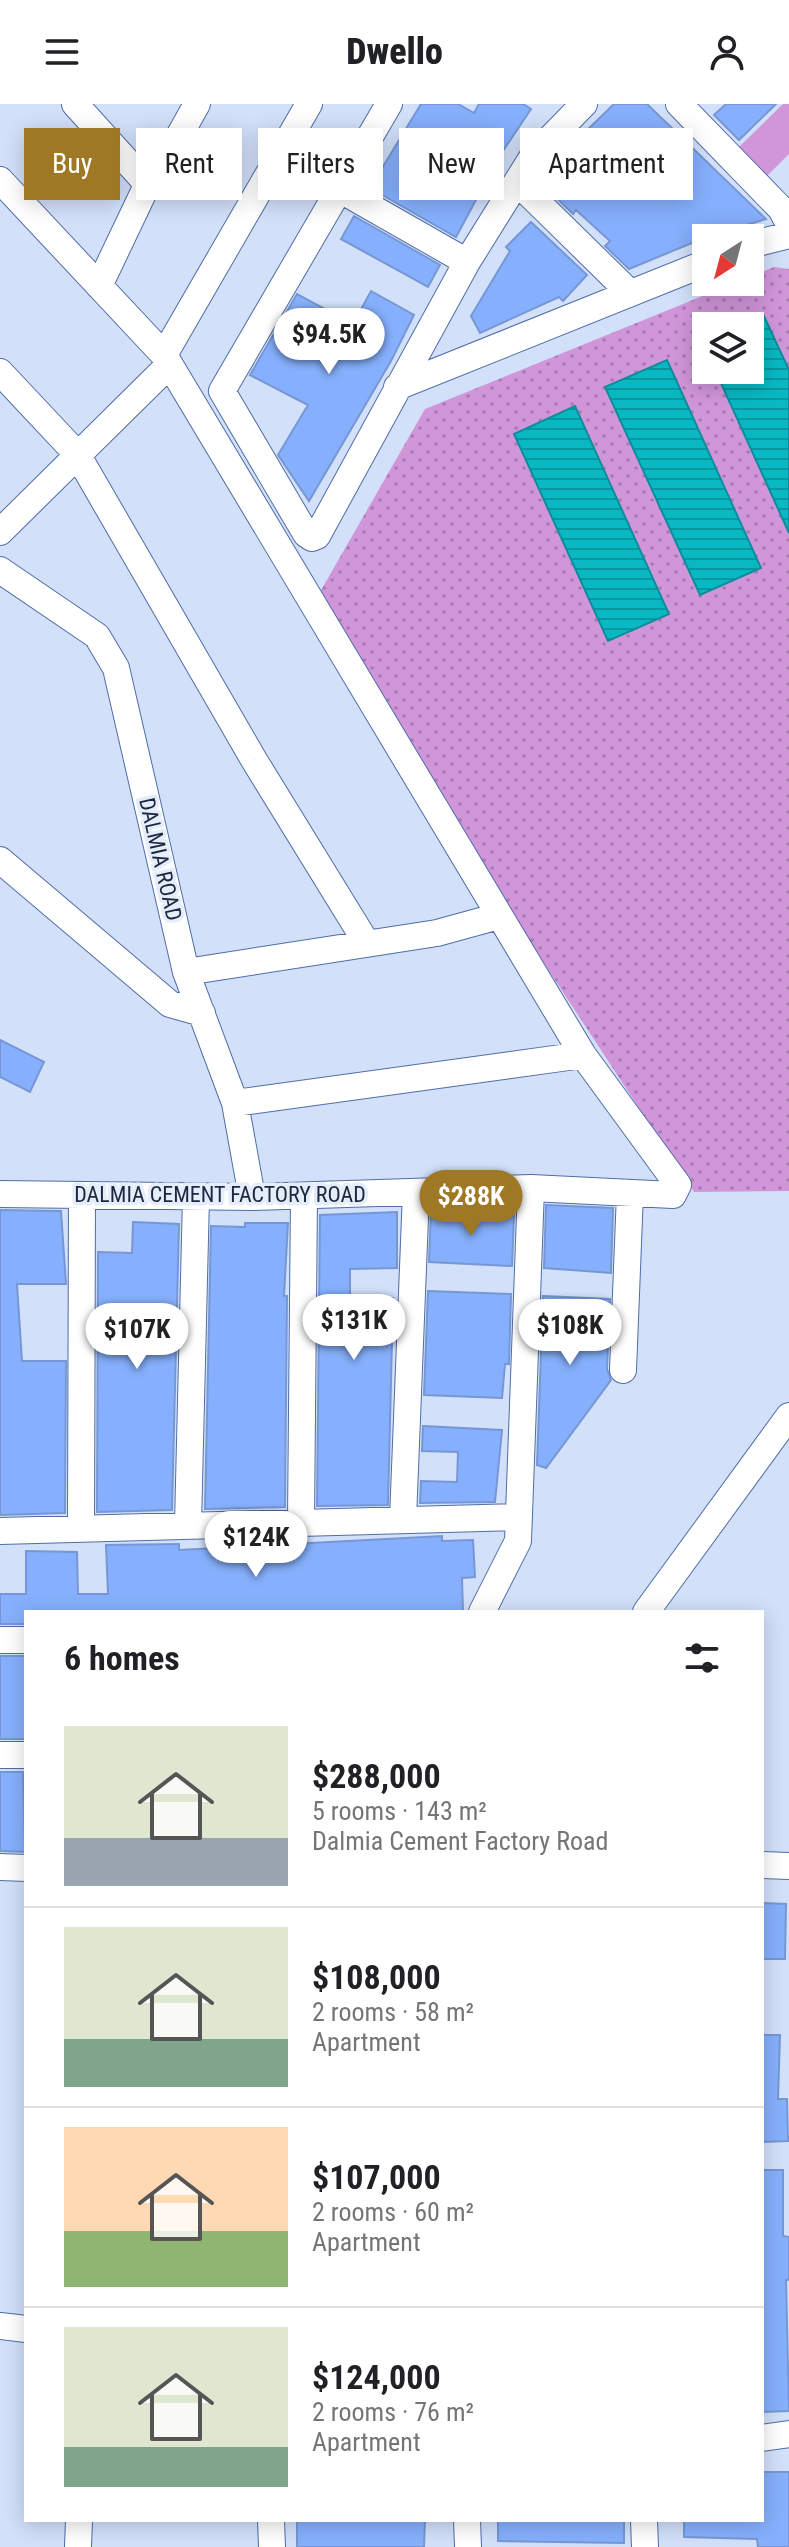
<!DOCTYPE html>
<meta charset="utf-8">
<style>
body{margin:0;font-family:"Roboto Condensed",sans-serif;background:#f6f6f6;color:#202124;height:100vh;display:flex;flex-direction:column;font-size:30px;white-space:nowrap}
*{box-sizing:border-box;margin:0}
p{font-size:26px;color:#757577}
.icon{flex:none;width:44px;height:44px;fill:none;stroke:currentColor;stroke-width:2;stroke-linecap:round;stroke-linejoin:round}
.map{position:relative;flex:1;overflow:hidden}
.sheet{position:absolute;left:24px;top:1506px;width:740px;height:912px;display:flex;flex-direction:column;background:#fff;border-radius:0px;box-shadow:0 4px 20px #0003}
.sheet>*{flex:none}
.banner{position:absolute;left:24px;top:24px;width:742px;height:72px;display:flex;gap:16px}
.needle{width:52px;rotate:216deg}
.fabs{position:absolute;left:692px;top:120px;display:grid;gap:16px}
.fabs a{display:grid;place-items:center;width:72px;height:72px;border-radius:0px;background:#fff;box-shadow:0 4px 20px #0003;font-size:40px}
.price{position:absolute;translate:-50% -68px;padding:0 18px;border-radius:28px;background:#fff;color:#222;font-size:26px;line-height:52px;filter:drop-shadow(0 2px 4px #0008)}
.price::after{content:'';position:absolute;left:50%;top:48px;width:24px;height:18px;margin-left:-12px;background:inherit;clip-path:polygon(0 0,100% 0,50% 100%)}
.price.on{background:#9f7825;color:#fff}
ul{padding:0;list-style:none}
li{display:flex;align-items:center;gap:24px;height:200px;padding:0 40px}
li+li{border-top:2px solid #e0e0e0}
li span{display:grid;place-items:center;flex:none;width:224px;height:160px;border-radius:0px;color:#555}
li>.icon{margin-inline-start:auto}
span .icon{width:96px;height:96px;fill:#fffc;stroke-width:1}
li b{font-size:34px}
h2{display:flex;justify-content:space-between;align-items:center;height:96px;padding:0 40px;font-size:34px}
.pill{padding:0 28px;border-radius:0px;background:#fff;box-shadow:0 4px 20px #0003;font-size:28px;line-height:72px}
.pill.on{background:#9f7825;color:#fff}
header{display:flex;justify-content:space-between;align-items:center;height:104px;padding:0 40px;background:#fff;font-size:36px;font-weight:800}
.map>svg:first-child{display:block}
</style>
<header><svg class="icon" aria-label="menu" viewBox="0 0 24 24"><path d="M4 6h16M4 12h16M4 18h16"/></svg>Dwello<svg class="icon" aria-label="person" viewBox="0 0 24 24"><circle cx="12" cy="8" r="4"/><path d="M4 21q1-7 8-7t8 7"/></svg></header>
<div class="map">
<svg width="789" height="2443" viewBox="0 0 789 2443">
<defs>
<pattern id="grass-dots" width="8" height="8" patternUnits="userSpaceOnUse" patternTransform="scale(2)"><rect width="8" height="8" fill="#d196da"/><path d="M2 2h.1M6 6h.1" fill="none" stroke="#a97ab2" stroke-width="1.8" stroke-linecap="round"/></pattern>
<pattern id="water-rules" width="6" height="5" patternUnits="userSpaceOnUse" patternTransform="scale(2)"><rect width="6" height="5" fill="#08b9c3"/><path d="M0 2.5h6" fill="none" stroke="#0896a0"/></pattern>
</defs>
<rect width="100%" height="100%" fill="#d2e0fa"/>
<path fill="url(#grass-dots)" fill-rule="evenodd" d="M774,163l15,2v922l-95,1 -196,-299 -178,-301 105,-183 312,-127h13v-5zM706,222h44v44h-44z"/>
<path fill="#d196da" d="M783,0h6v50l-22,22 -28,-29z"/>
<path fill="url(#water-rules)" stroke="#0d8d9b" stroke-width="2" d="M763,210l26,56v163l-74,-163h35v-44h-14z
M667,256l94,208 -61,27 -95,-208z
M575,302l94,208 -61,27 -94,-207z"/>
<path fill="#86b0fd" stroke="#7697d4" stroke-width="2" d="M421,0h37l16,9 5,-9h44l8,5 -32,48 -43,80 -86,-49z
M614,0h33l119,115 -62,19 -75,31 -24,-23 5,-5 -34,-31 -3,4 -36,-35 41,-46 3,3z
M726,0h50l-37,36 -25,-25z
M354,112l86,49 -12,22 -87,-48z
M531,118l56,53 -24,26 -4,-4 -79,36 -9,-17 39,-65 -4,-4z
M371,187l43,24 -23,46 -82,140 -31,-46 30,-50 -58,-30 47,-81 56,30z
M0,936l44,22 -14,30 -30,-15z
M546,1101l67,3 -2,65 -67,-5z
M0,1106l61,1 5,73h-49l5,77h44l-1,152 -65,2z
M431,1106l83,5 -2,51 -83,-4z
M397,1108v56l-47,1v29h43l-5,207 -71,1 3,-291z
M133,1118l46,2 -7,286 -75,2 1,-260 34,1z
M245,1119h43l-4,73h3l-2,211 -80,2 6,-283 34,1z
M428,1187l83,3 -2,70h-4l-3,34 -78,-3z
M543,1192l67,3 -3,70 4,11 -65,88 -9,-3z
M423,1322l79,4 -7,72 -75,1 1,-22 36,1 1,-30 -36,-1z
M442,1432v5l31,-1 2,37 -13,1 1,34h-437v12h-26v-30h26v-43l51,1 1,42h30l-2,-49 73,-1v6z
M0,1552h26v83h-26z
M0,1668h23l2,80 -25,-1z
M762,1799l24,1 -1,55h-23z
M762,1931h18l-2,64h9l1,42 -26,1z
M762,2066h21v66l6,1v43h-3l3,131 -27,1z
M762,2368h27v75h-31l-1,-8 -73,-2v-17h78z
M367,2416h58l-1,27h-127v-26z
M498,2416h126v23l-126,-2z"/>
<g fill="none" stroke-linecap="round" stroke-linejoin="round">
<g stroke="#4f6da7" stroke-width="28">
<path id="minor" d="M75,0l67,74 7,3
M389,0l-167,287 84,143 6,4 5,-2 150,-274 66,-106 51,-52
M679,0l102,105 8,15
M0,76l164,175 419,700 95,130 -5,10 -142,-7 -279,9 -252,-3
M517,78l113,111
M339,85l128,73
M750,141l39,-10
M99,182l50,-105 6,-2 42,-75
M164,251l145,-251
M0,268l77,82 177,306 112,182
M397,283l309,-124
M0,428l169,-167
M0,466l97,66 19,32 70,304 49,131 17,94
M0,756l170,144 32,9
M186,868l251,-39 62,-17
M235,999l348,-48
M623,1266l7,-177
M403,1415l13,-327
M301,1416l3,-324
M188,1420l8,-327
M81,1424l1,-333
M0,1427l519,-14
M482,1508l36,-71 13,-353
M646,1508l143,-196
M0,1536h26
M0,1651h26
M762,1761l27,1
M0,1763l26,1
M0,2222l26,3
M762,2334l27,-4
M271,2416l1,27
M467,2416l1,27
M644,2416l1,27
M78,2443l1,-27"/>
</g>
<use href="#minor" stroke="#fff" stroke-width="26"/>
</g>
<g text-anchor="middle" stroke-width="7" stroke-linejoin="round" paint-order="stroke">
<g font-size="22" fill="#1a273f" stroke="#e6edfa">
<text transform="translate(161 755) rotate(77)" y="8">DALMIA ROAD</text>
<text x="220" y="1098">DALMIA CEMENT FACTORY ROAD</text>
</g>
</g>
</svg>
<div class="fabs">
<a><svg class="needle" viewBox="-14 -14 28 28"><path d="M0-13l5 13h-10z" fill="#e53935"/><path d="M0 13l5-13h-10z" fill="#757577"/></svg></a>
<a><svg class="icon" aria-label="layers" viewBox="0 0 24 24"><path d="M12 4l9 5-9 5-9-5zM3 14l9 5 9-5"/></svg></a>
</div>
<b class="price" style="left:329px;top:272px">$94.5K</b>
<b class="price on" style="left:471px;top:1134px">$288K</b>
<b class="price" style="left:354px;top:1258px">$131K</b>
<b class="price" style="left:570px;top:1263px">$108K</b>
<b class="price" style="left:137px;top:1267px">$107K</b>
<b class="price" style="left:256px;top:1475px">$124K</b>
<div class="banner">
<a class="pill on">Buy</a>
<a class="pill">Rent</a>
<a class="pill">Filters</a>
<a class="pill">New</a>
<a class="pill">Apartment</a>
</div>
<section class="sheet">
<h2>6 homes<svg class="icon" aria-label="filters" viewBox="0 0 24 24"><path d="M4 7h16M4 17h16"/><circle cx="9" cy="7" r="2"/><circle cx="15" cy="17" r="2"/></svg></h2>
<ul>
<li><span style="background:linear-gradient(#dfe7d0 70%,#9aa5b1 0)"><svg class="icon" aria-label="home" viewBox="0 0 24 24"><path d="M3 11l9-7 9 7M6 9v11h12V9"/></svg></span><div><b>$288,000</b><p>5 rooms · 143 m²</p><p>Dalmia Cement Factory Road</p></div></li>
<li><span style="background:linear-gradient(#dfe7d0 70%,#7fa58c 0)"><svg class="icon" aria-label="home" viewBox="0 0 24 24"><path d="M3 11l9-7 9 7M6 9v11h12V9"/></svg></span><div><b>$108,000</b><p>2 rooms · 58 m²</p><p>Apartment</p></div></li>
<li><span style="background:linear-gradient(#ffd9b3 65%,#8fb573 0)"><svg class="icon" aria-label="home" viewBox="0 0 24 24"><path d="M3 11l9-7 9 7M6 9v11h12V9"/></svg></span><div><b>$107,000</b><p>2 rooms · 60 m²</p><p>Apartment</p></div></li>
<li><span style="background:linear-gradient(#dfe7d0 75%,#7fa58c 0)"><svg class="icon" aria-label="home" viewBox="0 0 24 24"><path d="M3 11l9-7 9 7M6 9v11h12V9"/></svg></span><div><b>$124,000</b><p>2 rooms · 76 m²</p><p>Apartment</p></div></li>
</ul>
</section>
</div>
